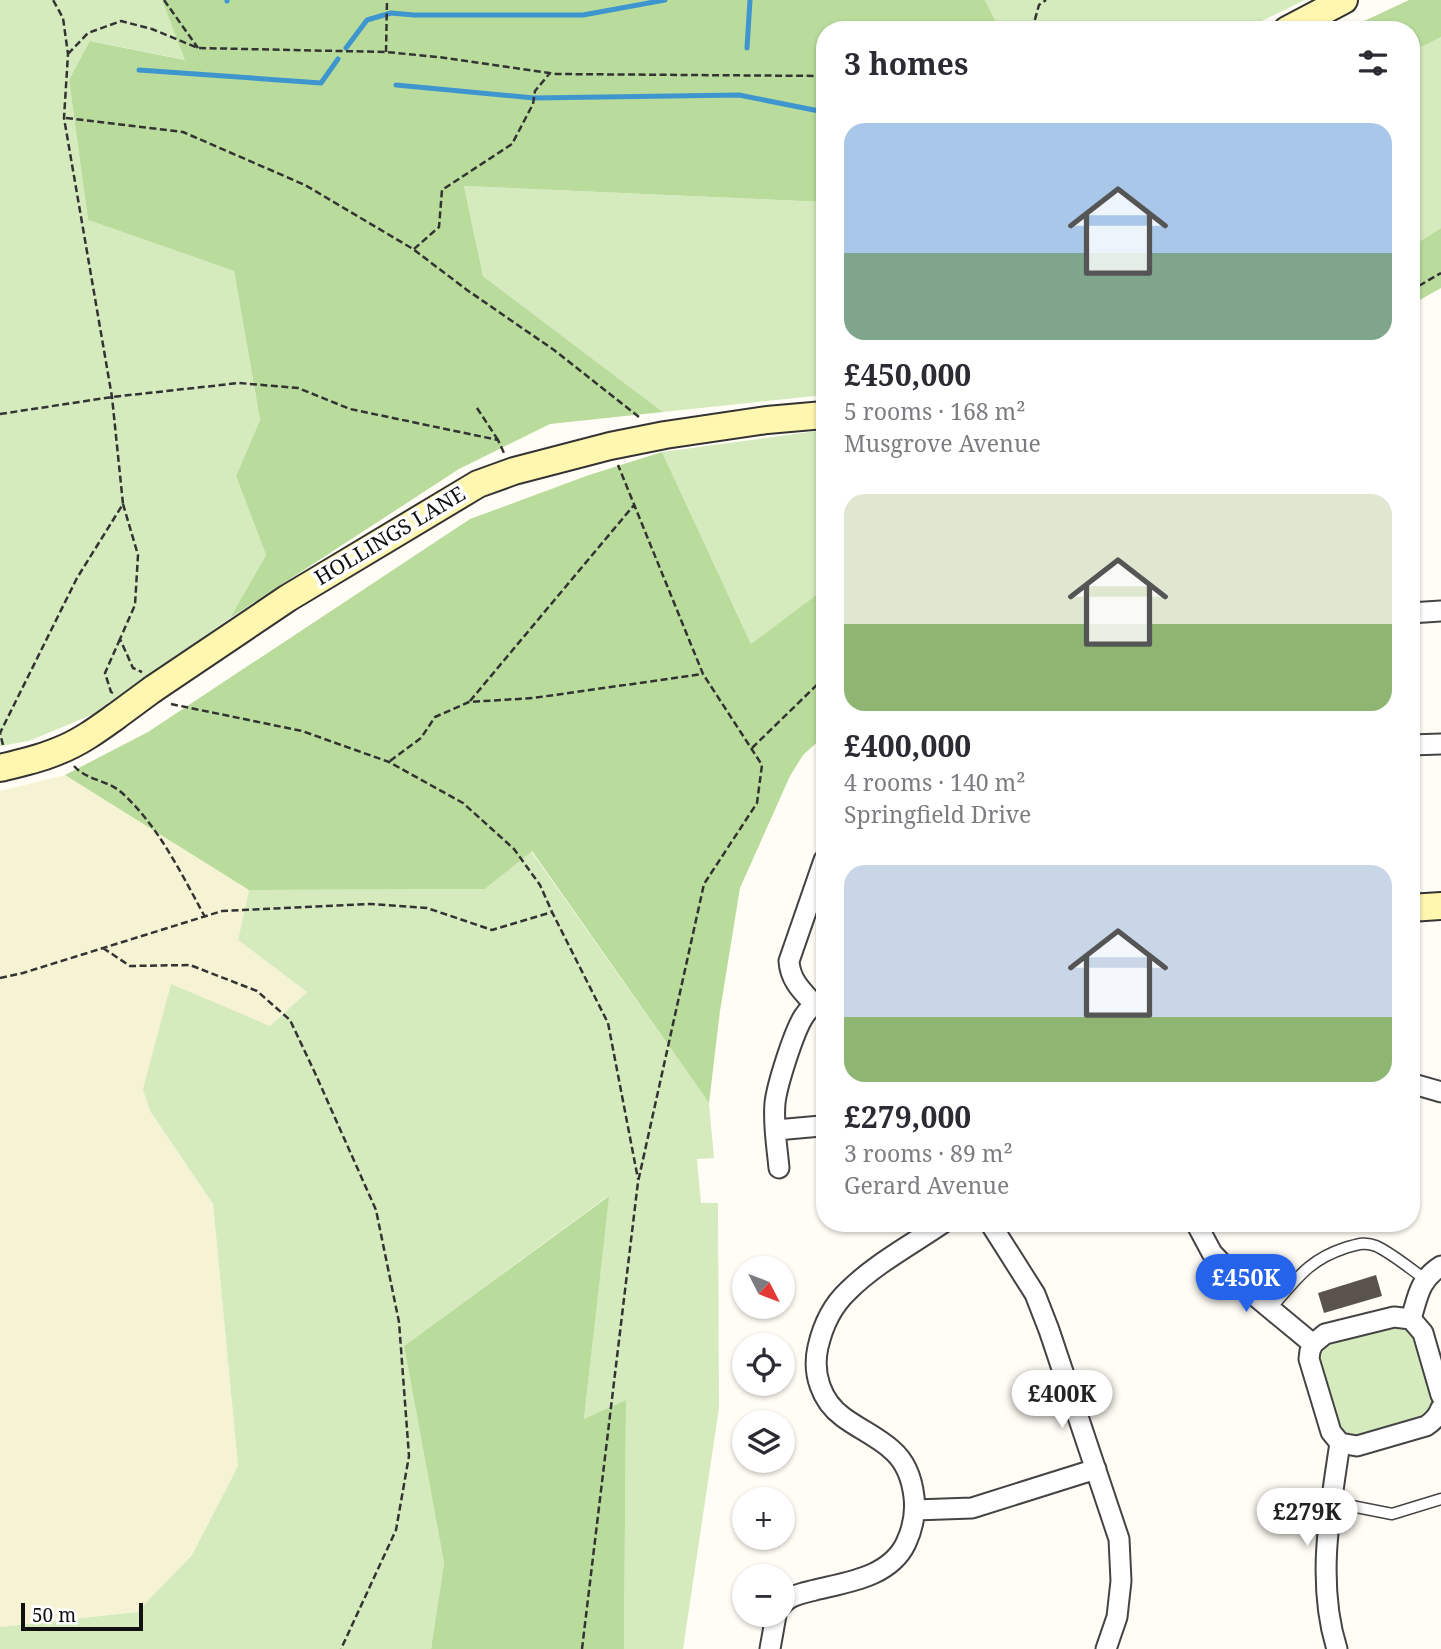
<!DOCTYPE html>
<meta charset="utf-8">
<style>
body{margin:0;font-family:"Noto Serif",serif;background:#f7f7f7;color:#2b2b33;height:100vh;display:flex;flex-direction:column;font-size:26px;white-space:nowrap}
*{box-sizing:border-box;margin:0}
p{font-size:23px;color:#7c7c81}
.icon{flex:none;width:38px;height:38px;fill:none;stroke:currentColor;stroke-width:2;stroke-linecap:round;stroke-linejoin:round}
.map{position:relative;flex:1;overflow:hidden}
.sheet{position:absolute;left:816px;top:21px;width:604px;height:1211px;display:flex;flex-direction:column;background:#fff;border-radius:28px;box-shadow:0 2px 5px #0004}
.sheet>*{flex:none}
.needle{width:46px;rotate:132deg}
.controls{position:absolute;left:732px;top:1256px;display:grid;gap:14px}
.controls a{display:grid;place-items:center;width:63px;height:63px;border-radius:50%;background:#fff;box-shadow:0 2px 5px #0004;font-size:35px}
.scale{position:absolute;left:21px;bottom:18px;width:122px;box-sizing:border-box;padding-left:7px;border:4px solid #111;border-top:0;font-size:19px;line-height:24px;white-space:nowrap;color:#111;-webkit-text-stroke:5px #fff;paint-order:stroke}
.price{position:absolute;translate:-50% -60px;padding:0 16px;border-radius:24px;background:#fff;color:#222;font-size:23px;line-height:46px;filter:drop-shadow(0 2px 4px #0008)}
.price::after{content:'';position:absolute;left:50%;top:42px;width:21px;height:16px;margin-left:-10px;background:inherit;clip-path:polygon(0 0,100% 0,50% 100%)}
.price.active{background:#2563eb;color:#fff}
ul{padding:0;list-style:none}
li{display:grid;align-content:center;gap:14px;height:371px;padding:0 28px}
li span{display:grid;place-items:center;height:217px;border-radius:21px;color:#555}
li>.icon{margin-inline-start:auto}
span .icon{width:126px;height:126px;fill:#fffc;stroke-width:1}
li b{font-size:30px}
h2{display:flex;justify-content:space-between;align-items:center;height:84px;padding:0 28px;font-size:30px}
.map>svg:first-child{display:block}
</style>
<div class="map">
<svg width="1441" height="1649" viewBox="0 0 1441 1649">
<rect width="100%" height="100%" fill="#fffdf5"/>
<path fill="#f6f3d4" d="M65,775l184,115 -11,50 69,52 -37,34 -120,85 63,93 25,262 -46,89 -55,57 -137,15v-836z"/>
<path fill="#d5ebbd" d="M0,0h162l24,60 -95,-19 -22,39 19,140 146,51 26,149 -24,56 30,79 -36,63 -134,95 -67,28 -29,5z
M985,0h320l-62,30h-243z
M1441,37v191l-30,19 -1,-195z
M464,186l360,16v193l-161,17 -180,-136z
M824,430v159l-73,55 -89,-192z
M531,851l178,252 5,55 -17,1 4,44h17l1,205 -36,241h-59l2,-249 -42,20 24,-224 -204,150 40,217 -13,86h-431v-22l137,-15 55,-57 46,-89 -25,-262 -63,-93 -7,-22 28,-105 99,42 37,-34 -69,-52 11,-50 236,-1z
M1399,1326c10,4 14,8 18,18l16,57 -6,11 -7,4 -63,19 -13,-3 -6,-9 -18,-65c3,-8 6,-13 15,-16z"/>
<path fill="#b9dc9c" d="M162,0h823l15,30h-176v172l-360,-16 19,90 180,136 -113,12 -91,45 -229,149 36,-63 -30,-79 24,-56 -26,-149 -146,-51 -19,-140 21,-39 95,19z
M1409,0h32v37l-30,15 -1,-22h-65z
M1441,228v60l-30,17v-58z
M662,452l89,192 73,-55v147l-21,19 -13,21 -50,112 -20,123 -11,92 -177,-252 -47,38 -236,1 -184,-115 83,-43 322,-213 119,-44z
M609,1196l-25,223 42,-19 -2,249h-193l13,-86 -40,-217z"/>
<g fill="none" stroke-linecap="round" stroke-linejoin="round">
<path stroke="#3f96cf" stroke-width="5" d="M227,0v1
M346,48l21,-28 24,-7 23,2h169l82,-15
M747,48l3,-48
M139,70l182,13 17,-24
M396,85l138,13 205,-3 85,17"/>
</g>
<path fill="#5a524d" d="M1376,1275l6,21 -58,17 -6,-20z"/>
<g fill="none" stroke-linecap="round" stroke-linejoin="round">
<g stroke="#444" stroke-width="13">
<path id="lane" d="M1271,1308c25,-28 37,-48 74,-60 11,-3 19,-7 31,-2 14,6 36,24 49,33
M1331,1502l61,12 49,-15"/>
</g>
<g stroke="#444" stroke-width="23">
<path id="street" d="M1410,613l31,-2
M1410,745l31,-1
M814,1004c-12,-13 -24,-24 -25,-43l35,-101
M1410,1083l31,9
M776,1130l45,-4
M779,1168c-2,-21 -6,-44 -4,-65 2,-18 19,-72 29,-87 5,-8 12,-13 20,-18
M990,1223l45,71 14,36 70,209 2,42 -4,36 -11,32
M1196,1223l16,30 21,22 22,21 58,48 12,-10 69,-17 17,2 12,14 18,62
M1411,1319c7,-23 8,-39 30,-53
M1313,1344l-3,7 -1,8 22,73 9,11 17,3 69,-20c8,-5 12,-10 15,-18
M915,1510l57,-2 124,-39
M782,1605c7,-10 22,-12 33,-15 33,-8 75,-13 91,-47 7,-15 10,-29 8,-46 -2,-18 -8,-35 -22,-47 -14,-13 -33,-21 -49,-33 -22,-16 -31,-44 -25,-70 5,-22 14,-41 30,-56 27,-27 63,-46 95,-68
M770,1649l6,-34
M1337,1649c-21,-66 -7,-139 3,-206"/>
</g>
<g stroke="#333" stroke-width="30">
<path id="secondary" d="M1287,30l57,-30
M153,689l135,-91 190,-114 36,-13 96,-25 55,-11 102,-15 57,-5
M0,768c20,-5 40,-9 58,-17 21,-8 39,-21 57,-34
M1410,908l31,-2"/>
</g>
<path stroke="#333" stroke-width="2.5" stroke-dasharray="7 3.5" stroke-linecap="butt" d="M164,0l34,48
M1032,30l7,-25 7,-5
M386,52l1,-52
M68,54l20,-21 33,-12 31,8 46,19 188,4 52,5 118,17 268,2
M66,118l117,14 122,53 108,64 54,41 87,60 85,67
M414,249l25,-22 3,-37 70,-46 21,-40 2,-13 15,-18
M1410,291l31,-18
M477,408l21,32
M0,414l112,-17 127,-14 59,5 52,21 148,31 6,13
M123,504l15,51 -3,50 -15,34 13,29 9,4
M113,693l-2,-1 -6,-19 15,-34
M470,701l164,-196
M171,704l131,27 87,31 74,41 51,46 26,36 12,27
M3,745l-3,-12 77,-155 46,-74 -11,-107 -48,-279 4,-64 -5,-36 -10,-18
M752,748l72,-70
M390,761l31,-23 14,-21 34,-15 64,-4 170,-24
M74,766c12,14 33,14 47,26 37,33 60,81 84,125
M103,948l27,18 60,-1 67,26 33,29 25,53 61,137 23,112 10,134 -13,74 -55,119
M0,978l23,-5 199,-62 148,-7 57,4 65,22 60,-18 56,111 30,156
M582,1649l56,-467 66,-298 53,-81 5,-38 -59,-91 -85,-209"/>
<use href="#lane" stroke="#fff" stroke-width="10"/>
<use href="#street" stroke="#fff" stroke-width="19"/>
<use href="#secondary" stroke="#fff6b0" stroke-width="26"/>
<g stroke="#333" stroke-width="30" stroke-linecap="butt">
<path id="secondary-bridge" d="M115,717l38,-28"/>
</g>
<use href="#secondary-bridge" stroke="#fff6b0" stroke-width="26"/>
</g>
<g text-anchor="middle" stroke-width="7" stroke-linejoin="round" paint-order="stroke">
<g font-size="21" fill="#111" stroke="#fff">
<text transform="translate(390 536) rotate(-31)" y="7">HOLLINGS LANE</text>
</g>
</g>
</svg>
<div class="controls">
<a><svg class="needle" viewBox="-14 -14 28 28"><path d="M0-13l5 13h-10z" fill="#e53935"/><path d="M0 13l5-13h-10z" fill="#7c7c81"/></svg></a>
<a><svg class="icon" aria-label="locate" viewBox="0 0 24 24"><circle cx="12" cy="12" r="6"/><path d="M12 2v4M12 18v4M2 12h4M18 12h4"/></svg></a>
<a><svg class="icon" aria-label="layers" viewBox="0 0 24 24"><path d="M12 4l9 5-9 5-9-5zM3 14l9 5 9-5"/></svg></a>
<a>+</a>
<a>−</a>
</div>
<div class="scale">50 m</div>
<b class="price active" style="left:1246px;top:1314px">£450K</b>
<b class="price" style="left:1062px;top:1430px">£400K</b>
<b class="price" style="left:1307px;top:1548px">£279K</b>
<section class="sheet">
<h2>3 homes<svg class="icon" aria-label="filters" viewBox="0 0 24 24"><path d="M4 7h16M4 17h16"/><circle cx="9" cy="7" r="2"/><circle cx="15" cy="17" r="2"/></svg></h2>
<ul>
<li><span style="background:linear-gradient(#a9c7e8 60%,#7fa58c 0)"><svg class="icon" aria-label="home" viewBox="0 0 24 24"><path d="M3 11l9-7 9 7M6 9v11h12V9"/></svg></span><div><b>£450,000</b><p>5 rooms · 168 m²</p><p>Musgrove Avenue</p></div></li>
<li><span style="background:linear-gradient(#dfe7d0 60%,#8fb573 0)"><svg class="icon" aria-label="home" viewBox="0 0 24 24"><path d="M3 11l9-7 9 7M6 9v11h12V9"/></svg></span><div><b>£400,000</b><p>4 rooms · 140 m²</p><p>Springfield Drive</p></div></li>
<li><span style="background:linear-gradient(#c9d6e8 70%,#8fb573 0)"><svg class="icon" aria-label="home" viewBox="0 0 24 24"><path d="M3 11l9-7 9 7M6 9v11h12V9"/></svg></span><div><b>£279,000</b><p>3 rooms · 89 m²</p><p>Gerard Avenue</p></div></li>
</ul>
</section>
</div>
